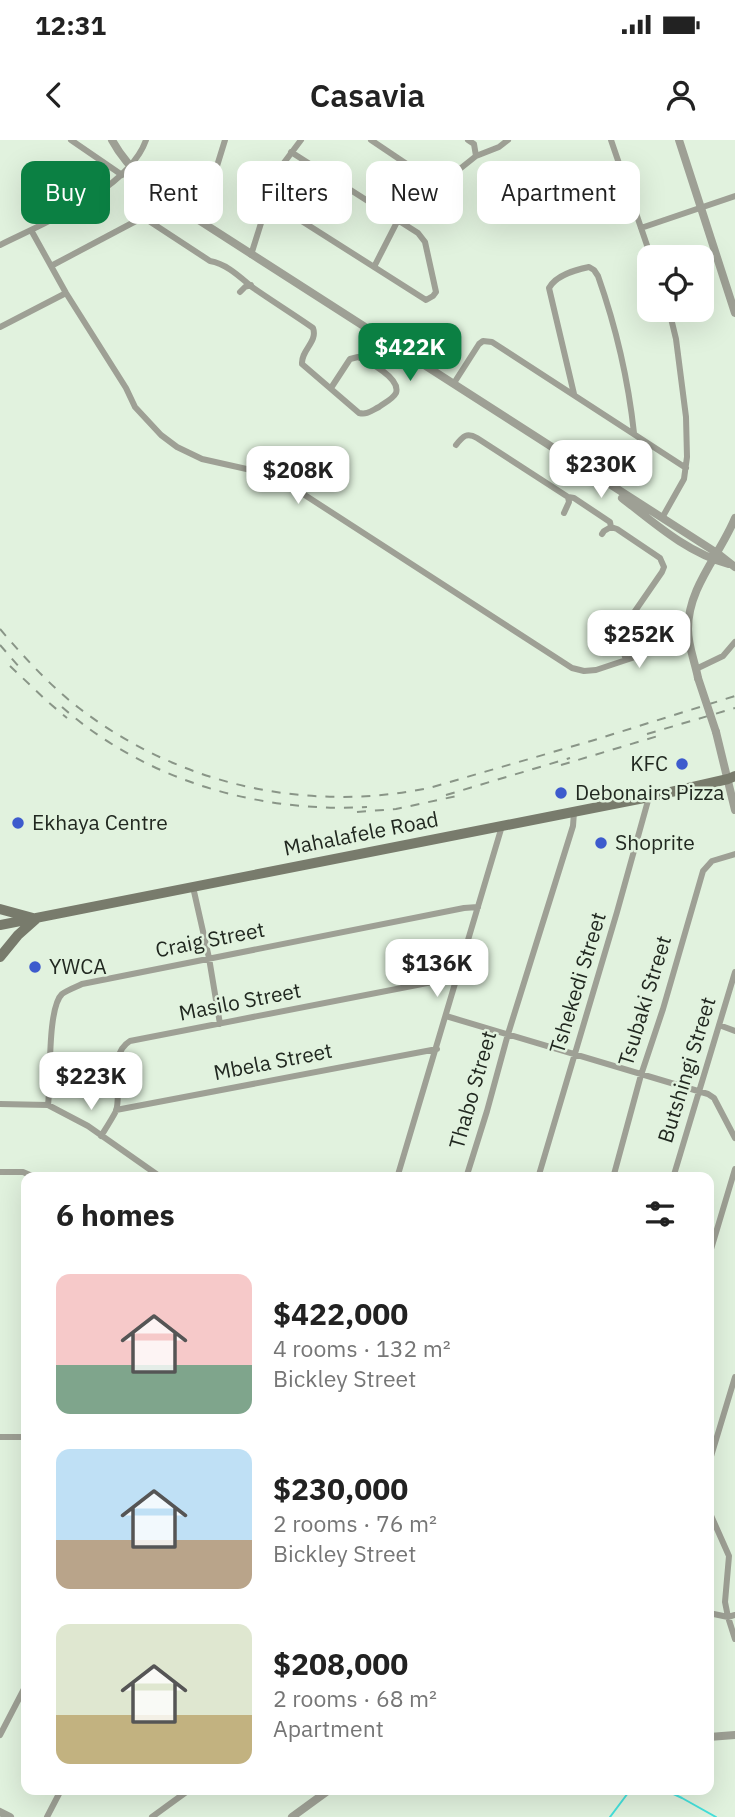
<!DOCTYPE html>
<meta charset="utf-8">
<style>
body{margin:0;font-family:"IBM Plex Sans",sans-serif;background:#f2f2f2;color:#222;height:100vh;display:flex;flex-direction:column;font-size:26px;white-space:nowrap}
*{box-sizing:border-box;margin:0}
p{font-size:23px;color:#767676}
.icon{flex:none;width:38px;height:38px;fill:none;stroke:currentColor;stroke-width:2;stroke-linecap:round;stroke-linejoin:round}
.map{position:relative;flex:1;overflow:hidden}
.side{position:absolute;left:21px;top:1032px;width:693px;height:623px;display:flex;flex-direction:column;background:#fff;border-radius:14px;box-shadow:0 7px 28px #0002}
.side>*{flex:none}
.top-card{position:absolute;left:21px;top:21px;width:693px;height:63px;display:flex;gap:14px}
.controls{position:absolute;left:637px;top:105px;display:grid;gap:14px}
.controls a{display:grid;place-items:center;width:77px;height:77px;border-radius:14px;background:#fff;box-shadow:0 7px 28px #0002;font-size:35px}
.price{position:absolute;translate:-50% -60px;padding:0 16px;border-radius:14px;background:#fff;color:#222;font-size:23px;line-height:46px;filter:drop-shadow(0 2px 4px #0008)}
.price::after{content:'';position:absolute;left:50%;top:42px;width:21px;height:16px;margin-left:-10px;background:inherit;clip-path:polygon(0 0,100% 0,50% 100%)}
.price.on{background:#0b8043;color:#fff}
ul{padding:0;list-style:none}
li{display:flex;align-items:center;gap:21px;height:175px;padding:0 35px}
li span{display:grid;place-items:center;flex:none;width:196px;height:140px;border-radius:14px;color:#555}
li>.icon{margin-inline-start:auto}
span .icon{width:84px;height:84px;fill:#fffc;stroke-width:1}
li b{font-size:30px}
h2{display:flex;justify-content:space-between;align-items:center;height:84px;padding:0 35px;font-size:30px}
.tag{padding:0 24px;border-radius:14px;background:#fff;box-shadow:0 7px 28px #0002;font-size:24px;line-height:63px}
.tag.on{background:#0b8043;color:#fff}
.status{display:flex;justify-content:space-between;align-items:center;height:49px;padding:0 35px;background:#fff;direction:ltr}
.status svg{height:19px;fill:currentColor}
header{display:flex;justify-content:space-between;align-items:center;height:91px;padding:0 35px;background:#fff;font-size:32px;font-weight:600}
.map>svg:first-child{display:block}
</style>
<div class="status"><b>12:31</b><svg viewBox="0 0 49 12"><path d="M0 12V9h3v3zM5 12V6h3v6zM10 12V3h3v9zM15 12V0h3v12zM26 1h20v11H26zM47 4h2v5h-2z"/></svg></div>
<header><svg class="icon" aria-label="back" viewBox="0 0 24 24"><path d="M15 5l-7 7 7 7"/></svg>Casavia<svg class="icon" aria-label="person" viewBox="0 0 24 24"><circle cx="12" cy="8" r="4"/><path d="M4 21q1-7 8-7t8 7"/></svg></header>
<div class="map">
<svg width="735" height="1677" viewBox="0 0 735 1677">
<rect width="100%" height="100%" fill="#e1f2de"/>
<g fill="none" stroke-linecap="round" stroke-linejoin="round">
<path stroke="#44e1dc" stroke-width="2" d="M665,1650l17,8 34,19
M610,1677l18,-24 12,-3"/>
<path stroke="#9ea095" stroke-width="6" d="M71,0l51,35
M371,0l55,37 10,4 25,-13 15,-12 -2,-12 -6,-4
M611,0l40,117
M476,16l23,-9 9,-7
M267,59l159,101 7,-4 3,-4 -11,-50 -7,-9 -127,-81
M200,81l25,-81
M641,88l94,-32
M31,90l35,63 60,95 9,19 26,28 16,12 25,12 67,15 28,16 275,178 12,3 12,-1 93,-31
M0,105c44,-22 129,-56 146,-105
M251,115l26,-83 24,-32
M51,126l85,-45 7,-2 6,2 61,40c17,3 30,16 42,26 20,14 41,27 61,41 5,14 -12,22 -11,36l57,49c8,2 12,-2 20,-6 5,-4 14,-8 17,-14 5,-15 -27,-31 -38,-36l-8,2 -19,29
M374,127l24,-47
M240,152l5,-5 6,-2
M0,187l66,-34
M454,243l25,-39 4,-3 9,1 194,126
M574,254l-25,-106c7,-13 26,-18 40,-21l5,3 4,6c18,51 30,102 36,157
M456,305c7,-9 11,-13 21,-7l91,59 6,1 36,24 1,5 6,2 43,29 4,9 -2,5 -38,55c-4,12 -2,21 2,33
M564,373l5,-11 -1,-5
M662,378l22,-39 3,-22 -1,-40 -10,-78 -7,-29
M602,394l2,-3 7,-4
M696,529l27,-13 12,-14
M193,747l16,71 11,66
M446,876l262,78 6,4 21,40
M719,885l16,6
M0,964l48,1 40,21 74,52
M48,965c3,-23 -1,-97 14,-111 5,-4 14,-7 20,-10l382,-76 14,-1
M116,970l321,-61
M101,996c5,-8 11,-17 15,-25 7,-22 -9,-56 14,-70l328,-64
M0,1032h23l14,6
M397,1038l105,-352
M466,1038l21,-67 21,-77 65,-208 1,-14
M538,1038l79,-266 32,-115
M613,1038l28,-103 22,-66 40,-138 9,-10 23,-7
M673,1038l62,-206
M709,1116l26,-87
M0,1297h26
M709,1323l26,-86
M709,1371l20,45 -4,46 3,15 7,22
M709,1473l19,4 7,-2
M0,1595l26,-50
M47,1677l14,-27
M152,1677l37,-27"/>
<path stroke="#9ea095" stroke-width="8" d="M112,0c20,37 55,58 88,81l517,332 18,14
M679,0l56,173
M622,358c32,25 67,56 107,66
M698,538c-3,-16 -10,-32 -10,-49 0,-42 32,-74 47,-111
M716,592l19,78
M709,1597l26,-2
M0,1672l10,5
M292,1677l37,-27"/>
<path stroke="#787b6c" stroke-width="10" d="M0,769l33,9
M0,785l649,-128 79,-18 7,-3
M0,817l18,-22 18,-16"/>
<path stroke="#899587" stroke-width="2" stroke-dasharray="9 9" stroke-linecap="butt" d="M0,489c24,28 49,56 79,79 100,77 227,105 350,80l162,-47 144,-45
M0,505l21,24
M10,526l38,36 19,16
M62,567c83,73 195,106 305,100
M647,594l88,-26
M561,625l97,-29
M446,655l124,-37
M357,672l39,-3 61,-13"/>
<path stroke="#9ea095" stroke-width="8" d="M698,538l18,54"/>
</g>
<g fill="#3d5bcd" stroke="#e1f2de" stroke-width="2.5">
<circle cx="682" cy="624" r="7"/>
<circle cx="561" cy="653" r="7"/>
<circle cx="18" cy="683" r="7"/>
<circle cx="601" cy="703" r="7"/>
<circle cx="35" cy="827" r="7"/>
</g>
<g text-anchor="middle" stroke-width="5" stroke-linejoin="round" paint-order="stroke">
<g font-size="21" fill="#212820" stroke="#e1f2de" text-anchor="start">
<text x="668" y="631" text-anchor="end">KFC</text>
<text x="575" y="660">Debonairs Pizza</text>
<text x="32" y="690">Ekhaya Centre</text>
<text x="615" y="710">Shoprite</text>
<text x="49" y="834">YWCA</text>
</g>
<g font-size="21" fill="#212820" stroke="#e1f2de">
<text transform="translate(361 694) rotate(-11)" y="7">Mahalafele Road</text>
<text transform="translate(210 800) rotate(-11)" y="7">Craig Street</text>
<text transform="translate(578 843) rotate(-73)" y="7">Tshekedi Street</text>
<text transform="translate(645 861) rotate(-73)" y="7">Tsubaki Street</text>
<text transform="translate(240 862) rotate(-11)" y="7">Masilo Street</text>
<text transform="translate(273 922) rotate(-11)" y="7">Mbela Street</text>
<text transform="translate(687 930) rotate(-73)" y="7">Butshingi Street</text>
<text transform="translate(473 950) rotate(-74)" y="7">Thabo Street</text>
</g>
</g>
</svg>
<div class="controls">
<a><svg class="icon" aria-label="locate" viewBox="0 0 24 24"><circle cx="12" cy="12" r="6"/><path d="M12 2v4M12 18v4M2 12h4M18 12h4"/></svg></a>
</div>
<b class="price on" style="left:410px;top:243px">$422K</b>
<b class="price" style="left:601px;top:360px">$230K</b>
<b class="price" style="left:298px;top:366px">$208K</b>
<b class="price" style="left:639px;top:530px">$252K</b>
<b class="price" style="left:437px;top:859px">$136K</b>
<b class="price" style="left:91px;top:972px">$223K</b>
<div class="top-card">
<a class="tag on">Buy</a>
<a class="tag">Rent</a>
<a class="tag">Filters</a>
<a class="tag">New</a>
<a class="tag">Apartment</a>
</div>
<section class="side">
<h2>6 homes<svg class="icon" aria-label="filters" viewBox="0 0 24 24"><path d="M4 7h16M4 17h16"/><circle cx="9" cy="7" r="2"/><circle cx="15" cy="17" r="2"/></svg></h2>
<ul>
<li><span style="background:linear-gradient(#f6c9c9 65%,#7fa58c 0)"><svg class="icon" aria-label="home" viewBox="0 0 24 24"><path d="M3 11l9-7 9 7M6 9v11h12V9"/></svg></span><div><b>$422,000</b><p>4 rooms · 132 m²</p><p>Bickley Street</p></div></li>
<li><span style="background:linear-gradient(#bfe0f5 65%,#b9a48a 0)"><svg class="icon" aria-label="home" viewBox="0 0 24 24"><path d="M3 11l9-7 9 7M6 9v11h12V9"/></svg></span><div><b>$230,000</b><p>2 rooms · 76 m²</p><p>Bickley Street</p></div></li>
<li><span style="background:linear-gradient(#dfe7d0 65%,#c2b280 0)"><svg class="icon" aria-label="home" viewBox="0 0 24 24"><path d="M3 11l9-7 9 7M6 9v11h12V9"/></svg></span><div><b>$208,000</b><p>2 rooms · 68 m²</p><p>Apartment</p></div></li>
</ul>
</section>
</div>
